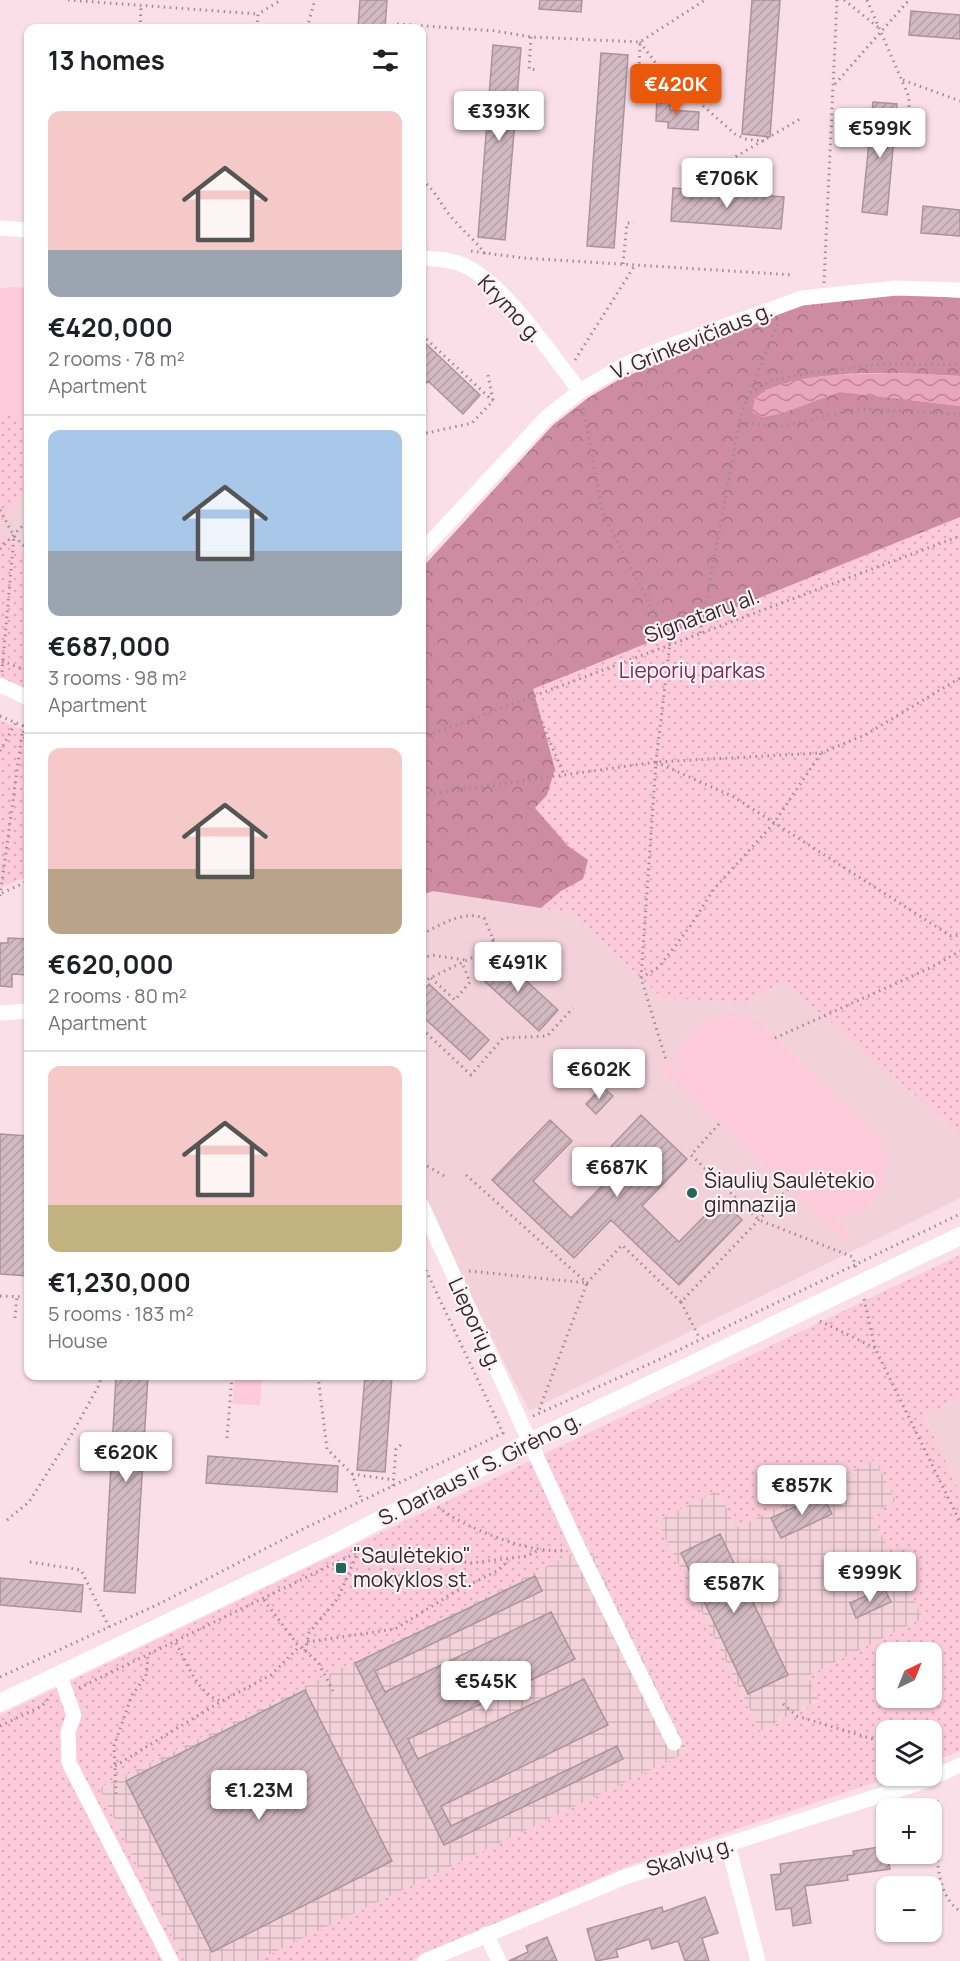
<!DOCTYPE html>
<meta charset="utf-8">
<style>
body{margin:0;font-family:Manrope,sans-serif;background:#f2f2f2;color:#202124;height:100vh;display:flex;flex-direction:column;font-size:22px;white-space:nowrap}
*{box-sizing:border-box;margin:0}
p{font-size:20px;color:#757577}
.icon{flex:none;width:33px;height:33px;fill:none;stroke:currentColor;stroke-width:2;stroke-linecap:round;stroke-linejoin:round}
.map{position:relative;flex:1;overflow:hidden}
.side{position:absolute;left:24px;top:24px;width:402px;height:1356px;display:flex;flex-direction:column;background:#fff;border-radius:12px;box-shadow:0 2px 4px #0004}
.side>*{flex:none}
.needle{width:39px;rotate:43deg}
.buttons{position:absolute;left:876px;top:1642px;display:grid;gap:12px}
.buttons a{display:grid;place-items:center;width:66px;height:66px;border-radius:12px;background:#fff;box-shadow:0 2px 4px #0004;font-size:30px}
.price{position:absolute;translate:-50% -51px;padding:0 14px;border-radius:6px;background:#fff;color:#222;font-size:20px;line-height:39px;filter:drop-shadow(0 2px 3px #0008)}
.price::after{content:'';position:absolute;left:50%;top:36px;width:18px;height:14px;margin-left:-9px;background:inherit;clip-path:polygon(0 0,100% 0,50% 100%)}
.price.on{background:#ea580c;color:#fff}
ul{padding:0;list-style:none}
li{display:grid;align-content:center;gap:12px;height:318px;padding:0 24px}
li+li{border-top:2px solid #e0e0e0}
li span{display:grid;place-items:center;height:186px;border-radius:12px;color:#555}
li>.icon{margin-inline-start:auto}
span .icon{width:108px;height:108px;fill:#fffc;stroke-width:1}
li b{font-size:26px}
h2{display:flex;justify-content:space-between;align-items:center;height:72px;padding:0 24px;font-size:26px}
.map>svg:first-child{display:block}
</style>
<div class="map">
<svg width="960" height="1961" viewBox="0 0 960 1961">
<defs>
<pattern id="industrial-grid" width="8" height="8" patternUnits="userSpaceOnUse" patternTransform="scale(1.5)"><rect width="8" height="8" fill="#f3d1db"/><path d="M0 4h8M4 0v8" fill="none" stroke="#d1b3bc"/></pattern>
<pattern id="grass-dots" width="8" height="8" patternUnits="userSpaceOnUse" patternTransform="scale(1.5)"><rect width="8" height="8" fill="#fccada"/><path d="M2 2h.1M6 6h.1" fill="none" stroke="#d8aebb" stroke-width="1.8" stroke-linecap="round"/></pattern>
<pattern id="forest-crowns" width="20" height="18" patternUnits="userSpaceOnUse" patternTransform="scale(1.5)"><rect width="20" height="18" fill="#ce8ca2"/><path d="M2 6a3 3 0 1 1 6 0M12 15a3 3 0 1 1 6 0" fill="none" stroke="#a87284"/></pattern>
<pattern id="water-waves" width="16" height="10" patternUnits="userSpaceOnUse" patternTransform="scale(1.5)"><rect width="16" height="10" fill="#e9a5bc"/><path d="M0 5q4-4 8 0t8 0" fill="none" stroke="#bd8699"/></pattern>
<pattern id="building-hatch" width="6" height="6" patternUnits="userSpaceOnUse" patternTransform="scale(1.5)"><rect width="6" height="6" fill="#d3b9c1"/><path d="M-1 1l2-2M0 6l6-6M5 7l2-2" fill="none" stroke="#b69fa6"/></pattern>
</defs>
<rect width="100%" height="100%" fill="#fadfe8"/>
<path fill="#f3d1db" d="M28,487v70l-28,-26v-8z
M433,891l140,22 89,85 85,4 36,-22 177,154v64l-431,213 -67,-132 -40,-91v-293z
M960,1398v94l-36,-76z"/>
<path fill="url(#industrial-grid)" d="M875,1459l21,42 -24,13 51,104 -115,58 11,24 -59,31 -103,-210 61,-31 18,38z
M589,1545l99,207 -432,209h-72l-85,-173z"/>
<path fill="url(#grass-dots)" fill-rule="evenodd" d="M960,298v836l-177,-153 -36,21 -85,-4 -89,-85 -140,-22 -11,4v-327l131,-143 35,-27 32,-19 42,-18z
M0,413l28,7v67l-28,36z
M0,531l28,26v134l-28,-12z
M0,720l28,12v144l-28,12z
M960,1255v143l-36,18 36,76v259l-28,11v-31h-46v45h8l-269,91 -215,94h-154l432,-209 -99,-207 -490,243 85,173h-184v-246zM875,1460l21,41 -25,13 52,104 -115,58 11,25 -59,30 -103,-210 61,-31 18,38zM886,1653h46v45h-46z"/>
<path fill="url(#forest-crowns)" d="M911,294l49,4v78c-64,-3 -135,-9 -196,15l62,5 14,-4 13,1 107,13v111l-427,172 22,80 -8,26 -12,13 33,38 20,14 -5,19 -22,12 -20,17 -108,-17 -11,4v-327l131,-143 35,-27 32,-19 182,-74 47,-9z"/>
<path fill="#fccada" d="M9,287l19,1v132l-28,-7v-124z
M736,1013l22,9 125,119 3,30 -3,16 -9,13 -18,13 -24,3 17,17 -5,7 -185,-172 7,-7 11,9c5,-40 21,-51 59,-57z
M235,1376h27l-2,29 -28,-1z"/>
<path fill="url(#water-waves)" d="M890,373l70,3v30l-120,-14 -60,22 -17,3 -11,-4 3,-15c35,-27 92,-22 135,-25z"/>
<path fill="url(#building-hatch)" stroke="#ac939b" stroke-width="1.5" d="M360,0h27l-2,28h-27z
M540,0h42l-1,12 -42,-3z
M752,0h28l-10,137 -28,-3z
M911,11l49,4v24l-51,-4z
M493,45l28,3 -16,192 -27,-3z
M601,53l27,2 -14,193 -27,-2z
M657,95h14l-1,15 29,2 -1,18 -30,-2v-6l-12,-1z
M873,102l24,2 -10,111 -25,-3z
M673,188l111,9 -3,32 -110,-8z
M923,206l37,4v26l-39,-3z
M422,340l58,55 -17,19 -35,-33 -6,7z
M8,938l20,1v36l-16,-1v13l-12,-1v-43h8z
M498,955l60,55 -19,21 -60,-55z
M429,984l60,56 -19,20 -48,-44v-24z
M602,1087l11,9 -17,18 -10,-10z
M641,1115l46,44 -45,47 37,36 42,-43 21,21 -63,65 -68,-65 -37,38 -82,-78 58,-60 22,21 -39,40 38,37 32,-33 -15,-14z
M0,1134l28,2v140l-28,-2z
M116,1376h32l-13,217 -31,-2z
M365,1376h27l-7,96 -28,-2z
M208,1456l130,10 -1,26 -131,-9z
M822,1494l10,20 -51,24 -10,-20z
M720,1534l68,141 -40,19 -67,-141z
M535,1576l7,15 -167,80 10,21 166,-80 24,47 -167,80 10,20 166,-80 24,46 -167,81 10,20 166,-80 6,13 -179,86 -89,-182z
M0,1578l83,7 -2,27 -81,-7z
M884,1588l7,14 -35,16 -6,-15z
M305,1690l87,171 -180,91 -86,-171z
M886,1846l4,23 -43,6 1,5 -43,6 6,37 -18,3 -2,-18 -15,2 -5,-35 10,-1 -1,-10 74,-9 -1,-4z
M705,1897l13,36 -16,5 7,23h-24l-7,-20 -26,8 -3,-10 -33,11 2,7 -22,4 -9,-32 75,-22 1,5z
M547,1937l10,24h-48l19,-9 -2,-6z"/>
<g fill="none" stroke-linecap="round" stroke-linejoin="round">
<path stroke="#a08c93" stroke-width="3" stroke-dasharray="1.5 4.5" stroke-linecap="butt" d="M68,0l190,14
M844,0l35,28
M867,0l42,97v30
M397,24l99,7 35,6 109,5 65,-42
M140,28l1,-21
M257,28l1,-14 23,-14
M307,28l8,-28
M531,37l-2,32 10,1
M640,42l18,24 77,68 10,5 19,2
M640,44l-2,45 11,5
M903,80l57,21
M835,84l74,-84
M720,179l3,-15 77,-45
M422,180c17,14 18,26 33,41 10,12 21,20 30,33
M471,251l52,7 271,17
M623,264l4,-41h7
M824,283l13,-283
M422,335l71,66
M575,360l60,-95
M488,375l5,25
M750,393l20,-12 34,-7 77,-10 79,1
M583,408l20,106 67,129 -14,119 -15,216 25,82
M740,422l37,5 80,-18 103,5
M422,428l5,5
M422,438l5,-5 45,-10 21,-22
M0,510l14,26 14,14
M0,549l28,-29
M700,633l41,-218 37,-93
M2,661l26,10
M2,672l12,-136
M532,699l32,76
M0,716l28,12
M23,725l5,40
M422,738l538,-202
M0,751l16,-29
M656,762l78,35 217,139 9,-1
M422,795l234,-33 165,-9 44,-18 95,-57
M2,893l26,-12
M0,896l22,-162
M422,934c19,-9 40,-24 62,-16l9,21 -1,9 -70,34
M493,939l22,21 14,5
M422,959l9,-4 35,5
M431,978l24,22 15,-18 -8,-19
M641,978l18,-11 30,-39 25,-39 60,-66 47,-70
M422,1029l49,46 32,-37 44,-2 26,-28
M775,1038l155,-70 30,-17
M719,1124l-28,31 68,65 94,37 3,12
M422,1163l26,15
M466,1175l121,108 35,-38 59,57 107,-113
M469,1271l118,12 -49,130
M0,1296l28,1
M864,1299l11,49 85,174
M681,1302l19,37
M15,1318l2,-22
M820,1321l55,27
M318,1376l9,73 25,25 10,27
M533,1416l123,-55 304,-147
M227,1438l5,-62
M352,1474l42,6
M393,1486l3,-37 8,-7
M438,1507c24,20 96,49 128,43
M7,1520l22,-18 44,-70 27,-49 1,-7
M30,1562l51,8 28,57
M264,1600l33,44 21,18 15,29
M307,1642l88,-13 58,-36 44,-22 12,-11
M176,1643c11,20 23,54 46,58
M305,1651l4,-18 29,-35 20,-46 31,8 59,-1 23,4 56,-7 14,-7
M0,1677l161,-74 142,-74 200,-96 -81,-171
M79,1688l279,-136
M783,1704l14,12 89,27
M0,1726l42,-20 6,-7
M115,1766l107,-65 49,-26 29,-29
M116,1794l-2,-48 18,-51 14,-19 2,-19
M937,1800c-1,28 -6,94 23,111"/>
<path stroke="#fff" stroke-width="15" d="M0,228l28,2
M422,258c13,1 29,1 41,7 42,18 88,90 117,126
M422,551l125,-134 33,-26 44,-26 32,-14 146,-53 94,-10 64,2
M0,685l28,13
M0,1013l28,-2
M422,1206l155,339 97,198
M59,1673l15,42 -6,17 1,31 102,198
M728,1845l30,116
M486,1934l13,27
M425,1961l200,-84 300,-96 35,-16"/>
<path stroke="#fff" stroke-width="18" d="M0,1703l335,-160 197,-102 428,-205"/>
</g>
<g fill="#216658" stroke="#fcf1f5" stroke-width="2">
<circle cx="692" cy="1193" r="6"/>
<rect x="335" y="1562" width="12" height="12" rx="3"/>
</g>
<g text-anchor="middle" stroke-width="4.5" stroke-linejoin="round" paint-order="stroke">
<g font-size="21" fill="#32282b" stroke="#fcf1f5">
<text transform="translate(510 309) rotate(47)" y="7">Krymo g.</text>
<text transform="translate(692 341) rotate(-22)" y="7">V. Grinkevičiaus g.</text>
<text transform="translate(702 616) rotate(-20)" y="7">Signatarų al.</text>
<text transform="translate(475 1324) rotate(65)" y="7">Lieporių g.</text>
<text transform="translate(480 1469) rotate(-27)" y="7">S. Dariaus ir S. Girėno g.</text>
<text transform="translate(690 1857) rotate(-17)" y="7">Skalvių g.</text>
</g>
<g font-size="21" fill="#7c2c4e" stroke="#fcf1f5">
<text x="692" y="678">Lieporių parkas</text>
</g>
<g font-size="21" fill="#32282b" stroke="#fcf1f5" text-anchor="start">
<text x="704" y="1188">Šiaulių Saulėtekio<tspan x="704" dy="24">gimnazija</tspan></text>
<text x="353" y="1563">"Saulėtekio"<tspan x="353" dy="24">mokyklos st.</tspan></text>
</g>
</g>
</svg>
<div class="buttons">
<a><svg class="needle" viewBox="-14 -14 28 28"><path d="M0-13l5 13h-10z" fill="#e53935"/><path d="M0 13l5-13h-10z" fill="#757577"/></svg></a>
<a><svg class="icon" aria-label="layers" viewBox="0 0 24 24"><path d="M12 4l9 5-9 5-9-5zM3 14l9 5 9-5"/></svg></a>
<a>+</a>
<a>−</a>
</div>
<b class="price on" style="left:676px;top:115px">€420K</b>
<b class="price" style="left:499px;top:142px">€393K</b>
<b class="price" style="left:880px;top:159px">€599K</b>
<b class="price" style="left:727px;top:209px">€706K</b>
<b class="price" style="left:518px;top:993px">€491K</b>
<b class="price" style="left:599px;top:1100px">€602K</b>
<b class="price" style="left:617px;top:1198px">€687K</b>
<b class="price" style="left:126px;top:1483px">€620K</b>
<b class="price" style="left:802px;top:1516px">€857K</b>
<b class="price" style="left:870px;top:1603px">€999K</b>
<b class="price" style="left:734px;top:1614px">€587K</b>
<b class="price" style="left:486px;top:1712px">€545K</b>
<b class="price" style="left:259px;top:1821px">€1.23M</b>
<section class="side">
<h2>13 homes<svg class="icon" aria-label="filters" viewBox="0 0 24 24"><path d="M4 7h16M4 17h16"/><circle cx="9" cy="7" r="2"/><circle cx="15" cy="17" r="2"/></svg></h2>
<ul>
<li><span style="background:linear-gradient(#f6c9c9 75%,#9aa5b1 0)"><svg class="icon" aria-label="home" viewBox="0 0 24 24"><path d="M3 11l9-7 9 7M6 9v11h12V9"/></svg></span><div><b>€420,000</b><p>2 rooms · 78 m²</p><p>Apartment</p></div></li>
<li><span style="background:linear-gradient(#a9c7e8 65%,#9aa5b1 0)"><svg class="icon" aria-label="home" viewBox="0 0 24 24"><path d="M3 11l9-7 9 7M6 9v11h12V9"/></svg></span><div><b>€687,000</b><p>3 rooms · 98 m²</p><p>Apartment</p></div></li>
<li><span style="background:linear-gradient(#f6c9c9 65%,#b9a48a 0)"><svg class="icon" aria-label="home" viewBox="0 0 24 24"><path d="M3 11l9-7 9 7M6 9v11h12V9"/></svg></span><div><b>€620,000</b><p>2 rooms · 80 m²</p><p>Apartment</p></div></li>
<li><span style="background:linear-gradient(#f6c9c9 75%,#c2b280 0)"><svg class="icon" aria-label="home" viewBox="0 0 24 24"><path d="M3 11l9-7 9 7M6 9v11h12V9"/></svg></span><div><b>€1,230,000</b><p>5 rooms · 183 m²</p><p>House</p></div></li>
</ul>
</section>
</div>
